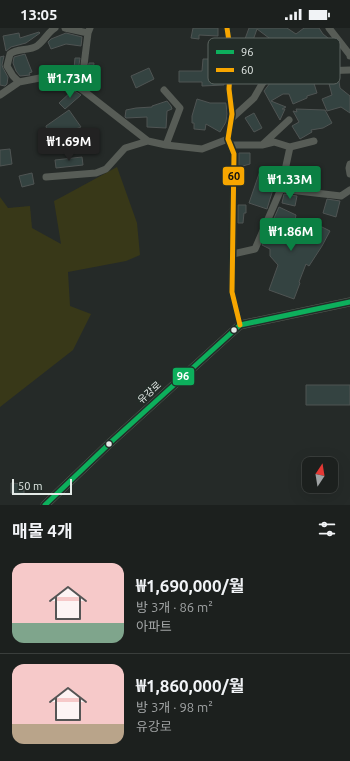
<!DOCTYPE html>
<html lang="ko">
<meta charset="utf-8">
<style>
body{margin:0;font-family:Ubuntu,"Noto Sans KR",sans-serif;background:#252827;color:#f1f3f6;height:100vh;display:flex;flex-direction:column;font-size:15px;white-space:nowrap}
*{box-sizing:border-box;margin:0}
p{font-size:13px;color:#a0a3a4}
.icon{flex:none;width:22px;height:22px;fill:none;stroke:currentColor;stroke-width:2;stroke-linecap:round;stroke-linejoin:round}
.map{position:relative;height:477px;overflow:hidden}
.drawer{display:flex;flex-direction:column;background:#1c201e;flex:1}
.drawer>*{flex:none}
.needle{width:26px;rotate:12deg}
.controls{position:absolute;left:302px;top:429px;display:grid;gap:8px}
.controls a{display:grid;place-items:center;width:36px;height:36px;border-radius:8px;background:#1c201e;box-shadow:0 4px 16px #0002,0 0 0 1px #3a3e3c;font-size:20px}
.scale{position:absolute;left:12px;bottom:10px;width:60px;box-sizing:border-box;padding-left:4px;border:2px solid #e4eae7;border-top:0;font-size:11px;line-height:14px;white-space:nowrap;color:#e4eae7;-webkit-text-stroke:3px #232c28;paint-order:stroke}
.price{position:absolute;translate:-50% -34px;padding:0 9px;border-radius:4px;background:#0b8043;color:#fff;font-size:13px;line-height:26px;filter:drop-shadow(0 1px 2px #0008)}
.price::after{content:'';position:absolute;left:50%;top:24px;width:12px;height:9px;margin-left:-6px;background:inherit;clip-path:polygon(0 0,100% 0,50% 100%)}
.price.current{background:#222;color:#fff}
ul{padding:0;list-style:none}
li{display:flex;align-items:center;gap:12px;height:100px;padding:0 12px}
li+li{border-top:1px solid #3a3e3c}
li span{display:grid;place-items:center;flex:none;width:112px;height:80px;border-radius:12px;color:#555}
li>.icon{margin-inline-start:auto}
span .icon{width:48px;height:48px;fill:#fffc;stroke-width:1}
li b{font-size:17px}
h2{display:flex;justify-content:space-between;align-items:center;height:48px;padding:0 12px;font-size:17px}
.status{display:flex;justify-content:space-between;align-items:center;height:28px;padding:0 20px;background:#1c201e;direction:ltr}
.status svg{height:11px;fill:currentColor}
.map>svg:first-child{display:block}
</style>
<div class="status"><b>13:05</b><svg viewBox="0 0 49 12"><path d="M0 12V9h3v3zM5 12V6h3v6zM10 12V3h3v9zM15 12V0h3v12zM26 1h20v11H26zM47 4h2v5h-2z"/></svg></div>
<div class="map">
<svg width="350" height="477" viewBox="0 0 350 477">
<rect width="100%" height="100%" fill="#252a28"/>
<path fill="#383818" d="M117,139l20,56 3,32 -14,6 -58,11 2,34 21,8 -18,36 -73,57v-210l8,11 22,-2 2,22 29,16 -7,-43 4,-2z"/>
<path fill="#344341" stroke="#4f5453" d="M193,0h25v8l-19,-1v4l-8,-1z
M249,0h38l9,6 8,-6h15l4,6 10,8 4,5 -6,9 -11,-8 -2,6 -7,1 -2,-10 -7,8 -11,5 -2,1 -2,-2 -4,4 -15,-5 5,-15 -16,-12 -5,14 -7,-4z
M39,4l1,1 -14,10 -15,4 -5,4 -3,-15 16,-3 1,5z
M66,5l16,4 -1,9 -15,-2 -15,5 -3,-7 3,-3z
M25,26l7,18 -3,1 1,2 -10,1 -4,-5 -3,-8 1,-6z
M4,28l-2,9 1,3 5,9 -1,7 -2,2 -5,-1v-28z
M75,30h5l-3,21h-4z
M203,31h21l-1,20h1v6l-22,1v-4h-23v-11h23z
M89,35h5l-2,18 -5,-1z
M301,36l11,13 5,16 -10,3v2l-14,6 -4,-10h-6l-12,7 15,6 -4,2h3l-5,11 -16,-29 9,-12 3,-1 3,5 20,-4 -6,-7z
M149,40l5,11 -18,9 -5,-12z
M338,47l2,13 10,8v17l-9,-6 -14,4 -5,-12 10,-4 -5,-19z
M73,62l8,5 -16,14 -6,-6z
M197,71l13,4h16l1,11 -1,8 -6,10 -14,-8 -1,6 -11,-1v-6h-2v-7z
M167,73l4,5 1,3 -5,2 -1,17 -19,-1v-10l-21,1 -1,-1 1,-7 10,-2 16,-1v-1z
M296,81l29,1 7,13 -9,5 -12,2 1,2 -12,7 -8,-13 7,-4 -6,-11 4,1z
M69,82l12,17 -14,5 2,15 -10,1 -1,-9 -8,5 -4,-18z
M254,85l8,15 -8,4 -9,-14z
M10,121l2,15 -12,2v-16z
M239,125h11v11l-11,3z
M82,129l1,8 -27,3 -1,-8z
M260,143l17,5 -10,33 -18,-6z
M32,145l2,11 -12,3 -3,-11z
M284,166l13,2 -2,10 -13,-3z
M327,171l13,2 -4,16 -13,-4z
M238,177h8v8h-2l-1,10h-5z
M279,179l17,8 -3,14 16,15 9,-19 12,6 -8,15 -13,20 -3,-2 -7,18 1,1 -6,16 -25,-9 9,-25 -8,-9v-7l-8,-4z
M306,357h44v20h-44z
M11,455l13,1v10l-13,-1z"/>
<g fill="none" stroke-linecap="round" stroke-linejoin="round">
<path stroke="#575c56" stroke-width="7" d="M55,0c-7,4 -11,13 -18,18 -8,5 -20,2 -27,8l-3,12 6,10 6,6 26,-5 15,1 20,10 68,53
M65,0l23,5
M227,0l4,27 -2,34 3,25 -4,25 6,15 -2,138 8,33
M329,0l21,27v1
M228,13l16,3 20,14 6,17
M81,61l7,-56 2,-5
M164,62l16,18 -14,37
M0,67l19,-13
M231,91l23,-21 8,-14 8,-9 32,-17 19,13 29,-1
M231,117h31l27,-25
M262,117l12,-3 16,5 24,-6
M350,136l-1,4 1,6
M46,149l50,-4 10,-4 19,-21 23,-7 18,4 36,4 26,-10
M281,161l9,-42
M233,226l22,-5 26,-60 60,7 9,-6"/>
<path stroke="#585e56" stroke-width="9" d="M45,477l66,-63 129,-117 110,-23"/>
<g stroke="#232c28" stroke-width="8">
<path id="bus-1" d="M45,477l66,-63 129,-117 110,-23"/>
</g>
<g stroke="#232c28" stroke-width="8">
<path id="bus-2" d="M227,0l4,27 -2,34 3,25 -4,25 6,15 -2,138 8,33"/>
</g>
<use href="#bus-1" stroke="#0daf5c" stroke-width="5"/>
<use href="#bus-2" stroke="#f7a600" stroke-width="5"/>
</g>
<g fill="#e4eae7" stroke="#232c28" stroke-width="1.5">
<circle cx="234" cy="302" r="3.5"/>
<circle cx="109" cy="416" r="3.5"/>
</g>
<g text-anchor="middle" stroke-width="3.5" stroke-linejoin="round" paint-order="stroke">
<g font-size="10" fill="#e4eae7" stroke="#232c28">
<text transform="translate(149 364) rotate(-42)" y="4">유강로</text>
</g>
</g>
<rect x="208" y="10" width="132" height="46" rx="6" fill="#232c28" stroke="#5d6561" stroke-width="1"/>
<rect x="216" y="22" width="18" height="4" fill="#0daf5c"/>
<rect x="216" y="40" width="18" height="4" fill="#f7a600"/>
<g font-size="11" fill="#e4eae7">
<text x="241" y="28">96</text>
<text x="241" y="46">60</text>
</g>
<g stroke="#232c28" stroke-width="1.5">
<rect x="222" y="138" width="23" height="20" rx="4" fill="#f7a600"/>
<rect x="172" y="339" width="23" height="19" rx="4" fill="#0daf5c"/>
</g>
<g font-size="11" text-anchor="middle" font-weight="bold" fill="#fff">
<text x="183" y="352">96</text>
</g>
<g font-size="11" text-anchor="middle" font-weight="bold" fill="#111">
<text x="234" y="152">60</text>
</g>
</svg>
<div class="controls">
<a><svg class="needle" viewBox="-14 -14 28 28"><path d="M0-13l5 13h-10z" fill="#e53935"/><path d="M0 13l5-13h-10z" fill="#a0a3a4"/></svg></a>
</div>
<div class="scale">50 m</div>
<b class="price" style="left:70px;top:71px">₩1.73M</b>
<b class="price current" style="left:69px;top:134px">₩1.69M</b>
<b class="price" style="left:290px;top:172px">₩1.33M</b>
<b class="price" style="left:291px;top:224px">₩1.86M</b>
</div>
<section class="drawer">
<h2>매물 4개<svg class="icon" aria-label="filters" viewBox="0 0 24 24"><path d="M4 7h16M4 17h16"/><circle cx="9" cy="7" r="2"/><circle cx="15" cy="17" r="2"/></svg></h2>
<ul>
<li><span style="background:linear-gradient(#f6c9c9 75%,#7fa58c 0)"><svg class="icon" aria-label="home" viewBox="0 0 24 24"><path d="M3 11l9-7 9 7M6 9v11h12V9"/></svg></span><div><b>₩1,690,000/월</b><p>방 3개 · 86 m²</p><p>아파트</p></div></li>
<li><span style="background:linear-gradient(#f6c9c9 75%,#b9a48a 0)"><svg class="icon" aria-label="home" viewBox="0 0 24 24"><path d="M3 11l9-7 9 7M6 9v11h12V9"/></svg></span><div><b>₩1,860,000/월</b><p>방 3개 · 98 m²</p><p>유강로</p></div></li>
</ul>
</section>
